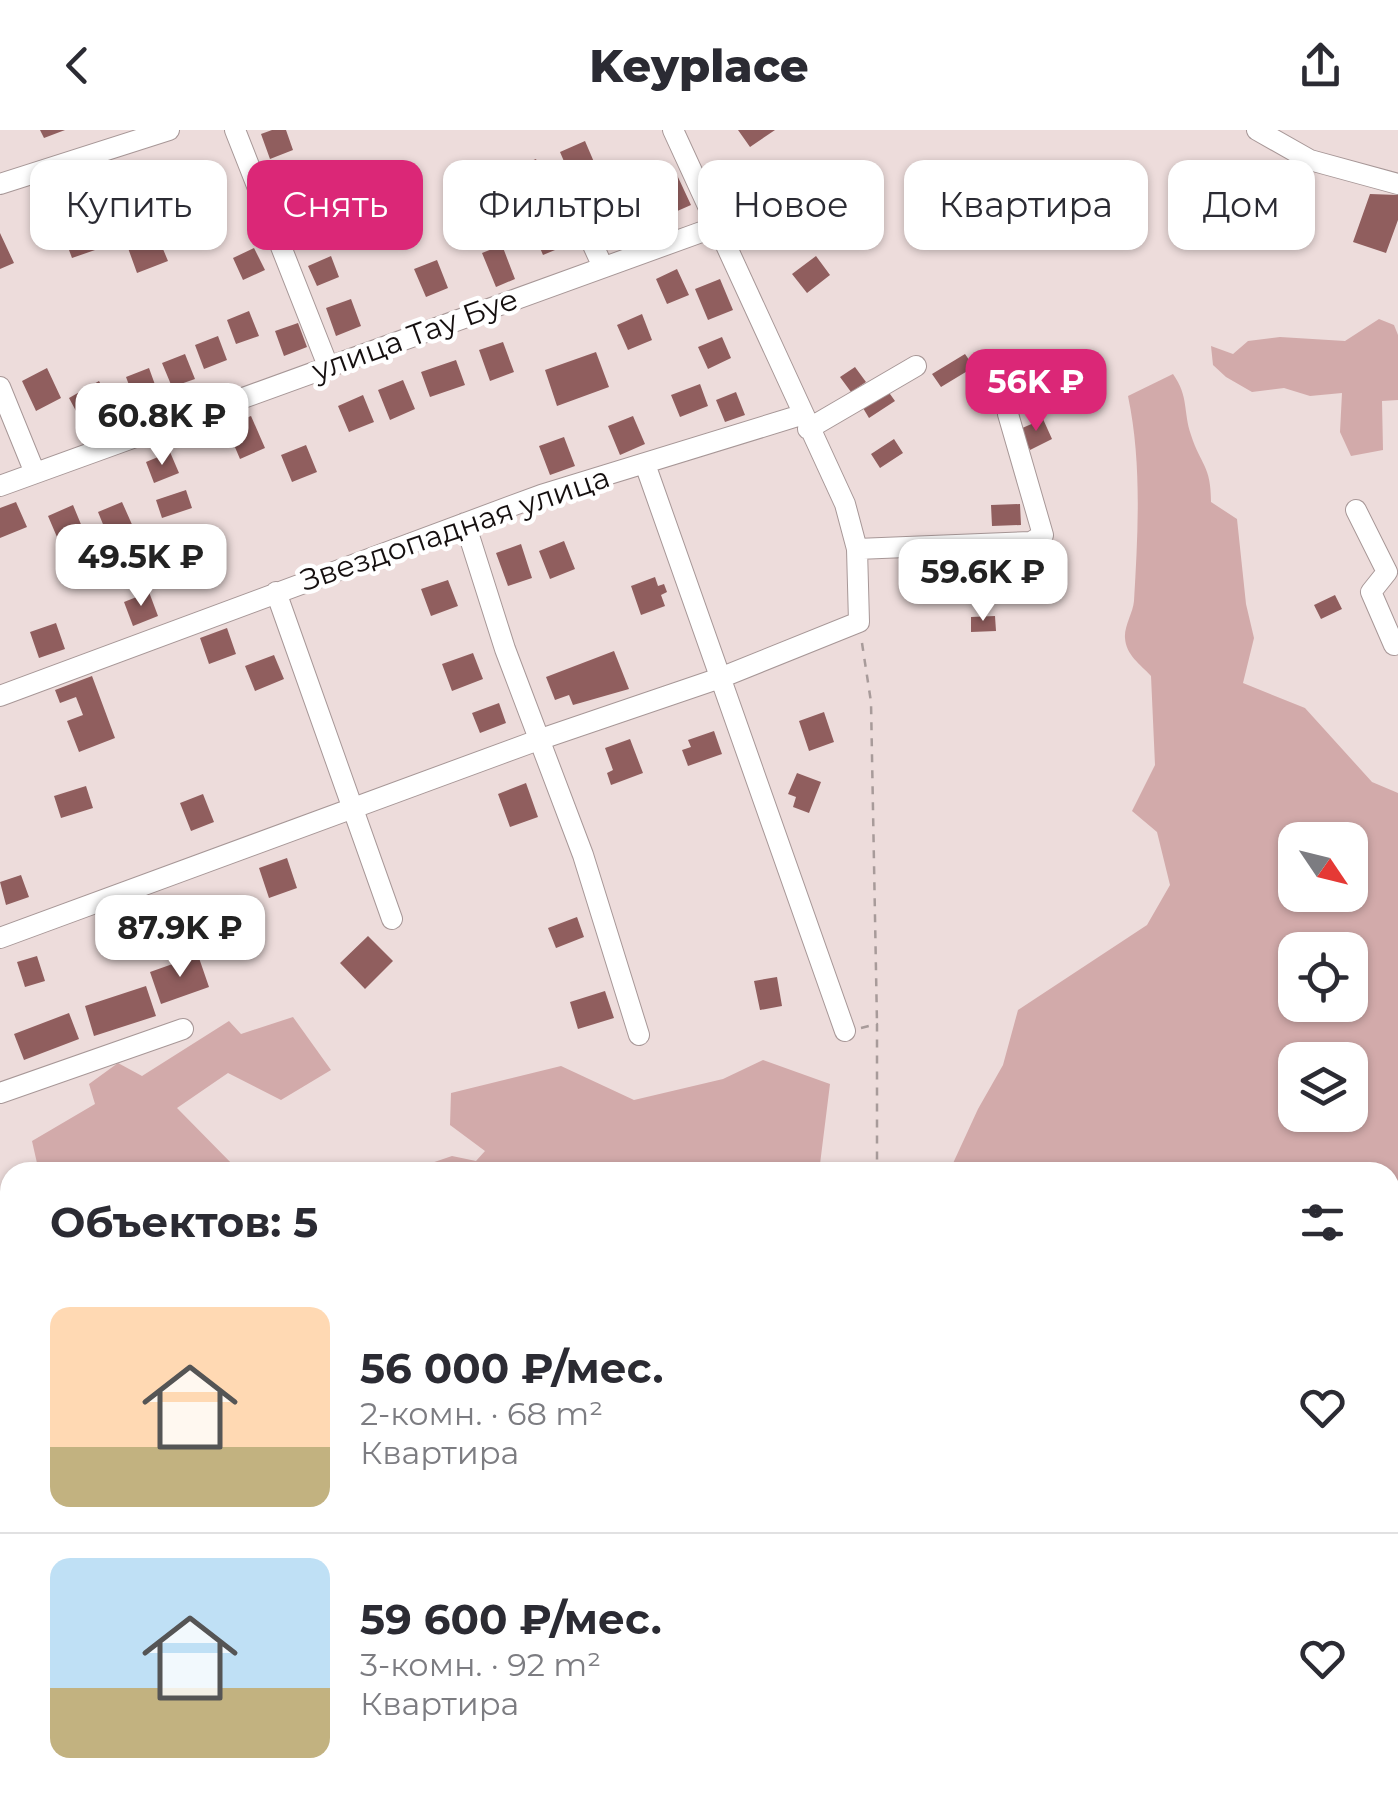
<!DOCTYPE html>
<html lang="ru">
<meta charset="utf-8">
<style>
body{margin:0;font-family:Montserrat,sans-serif;background:#f2f2f3;color:#2b2b33;height:100vh;display:flex;flex-direction:column;font-size:38px;white-space:nowrap}
*{box-sizing:border-box;margin:0}
p{font-size:32px;color:#7c7c81}
.icon{flex:none;width:55px;height:55px;fill:none;stroke:currentColor;stroke-width:2;stroke-linecap:round;stroke-linejoin:round}
.map{position:relative;flex:1;overflow:hidden}
.side{position:absolute;left:0px;top:1032px;width:1400px;height:642px;display:flex;flex-direction:column;background:#fff;border-radius:30px 30px 0 0;box-shadow:0 2px 8px #0004}
.side>*{flex:none}
.banner{position:absolute;left:30px;top:30px;width:1340px;height:90px;display:flex;gap:20px}
.needle{width:65px;rotate:125deg}
.tools{position:absolute;left:1278px;top:692px;display:grid;gap:20px}
.tools a{display:grid;place-items:center;width:90px;height:90px;border-radius:20px;background:#fff;box-shadow:0 2px 8px #0004;font-size:50px}
.price{position:absolute;translate:-50% -85px;padding:0 22px;border-radius:20px;background:#fff;color:#222;font-size:32px;line-height:65px;filter:drop-shadow(0 2px 5px #0008)}
.price::after{content:'';position:absolute;left:50%;top:60px;width:30px;height:22px;margin-left:-15px;background:inherit;clip-path:polygon(0 0,100% 0,50% 100%)}
.price.on{background:#db2777;color:#fff}
ul{padding:0;list-style:none}
li{display:flex;align-items:center;gap:30px;height:250px;padding:0 50px}
li+li{border-top:2px solid #e1e1e2}
li span{display:grid;place-items:center;flex:none;width:280px;height:200px;border-radius:20px;color:#555}
li>.icon{margin-inline-start:auto}
span .icon{width:120px;height:120px;fill:#fffc;stroke-width:1}
li b{font-size:42px}
h2{display:flex;justify-content:space-between;align-items:center;height:120px;padding:0 50px;font-size:42px}
.chip{padding:0 35px;border-radius:20px;background:#fff;box-shadow:0 2px 8px #0004;font-size:35px;line-height:90px}
.chip.on{background:#db2777;color:#fff}
header{display:flex;justify-content:space-between;align-items:center;height:130px;padding:0 50px;background:#fff;font-size:45px;font-weight:800}
.map>svg:first-child{display:block}
</style>
<header><svg class="icon" aria-label="back" viewBox="0 0 24 24"><path d="M15 5l-7 7 7 7"/></svg>Keyplace<svg class="icon" aria-label="share" viewBox="0 0 24 24"><path d="M12 15V3M7 8l5-5 5 5M5 13v7h14v-7"/></svg></header>
<div class="map">
<svg width="1398" height="1674" viewBox="0 0 1398 1674">
<rect width="100%" height="100%" fill="#eddcdb"/>
<path fill="#d2aaaa" fill-rule="evenodd" d="M1379,189l15,6 4,10v65l-16,1 1,49 -32,6 -11,-24 2,-39 -32,3 -26,-8 -32,4 -26,-15 -13,-12 -2,-19 22,8 15,-13 32,-4 65,4z
M1173,244c16,23 10,37 18,61 10,31 20,30 20,67l26,17 9,85 8,34 -11,45 62,25 67,74 26,11v550h-6l3,74 -5,2v-247h-441l29,-63 25,-44 15,-55 129,-85 23,-40 -13,-53 -25,-21 23,-46 -4,-89c-11,-12 -25,-21 -26,-38 -1,-12 8,-25 9,-37 4,-68 8,-139 -6,-205zM1295,710h55v55h-55zM1295,820h55v55h-55zM1350,930v55h-55v-55z
M293,887l38,53 -50,30 -53,-27 -51,35 63,64h-201l-7,-31 63,-37 -6,-20 29,-21 24,13 87,-55 12,13z
M763,930l67,24 -11,88h-414l47,-16 24,5 9,-10 -35,-26 1,-32 110,-27 73,34 89,-21z
M3,1217l7,5v443h337l-9,9h-211l-127,-7v-447z
M366,1665h395l6,9h-413z"/>
<path fill="#905e5e" d="M40,0h25l-21,8z
M272,0h14l7,20 -23,9 -9,-25z
M738,0h37l-25,17z
M585,11l9,21 -25,11 -9,-21z
M536,29l9,21 -25,10 -9,-21z
M677,45l14,30 -41,18 -13,-30z
M1370,64l28,1v25l-12,33 -33,-11z
M623,72l9,21 -25,11 -9,-21z
M801,88l10,13 -17,13 -10,-13z
M559,94l8,21 -24,10 -9,-21z
M86,95l9,25 -23,8 -9,-24z
M0,103l14,30 -14,6z
M158,107l10,24 -31,12 -9,-25z
M502,115l13,34 -19,8 -14,-34z
M254,118l11,22 -22,10 -10,-22z
M331,126l8,21 -22,9 -9,-20z
M816,126l14,19 -23,18 -15,-19z
M437,130l11,28 -22,9 -12,-28z
M677,139l12,26 -22,9 -11,-25z
M720,149l13,31 -25,10 -13,-31z
M351,169l10,27 -25,10 -10,-28z
M249,181l10,25 -23,8 -9,-24z
M642,184l10,26 -24,10 -11,-25z
M298,193l9,24 -23,9 -9,-25z
M218,206l9,24 -23,9 -9,-24z
M722,207l9,21 -23,11 -10,-22z
M503,212l11,30 -24,9 -11,-31z
M596,222l13,35 -52,19 -12,-36z
M185,224l10,25 -23,8 -10,-24z
M965,224l9,13 -33,20 -9,-13z
M456,230l9,25 -35,12 -9,-25z
M855,237l11,15 -15,10 -11,-15z
M47,238l14,30 -25,13 -14,-30z
M149,238l9,25 -23,8 -9,-24z
M403,250l12,29 -25,11 -12,-30z
M99,251l14,27 -30,16 -14,-26z
M700,254l8,22 -28,11 -9,-22z
M885,257l10,14 -26,17 -9,-15z
M736,262l9,23 -20,7 -9,-22z
M363,265l11,27 -25,10 -11,-26z
M251,286l14,32 -25,11 -14,-33z
M633,286l12,28 -25,11 -12,-29z
M1043,289l9,20 -22,11 -10,-21z
M564,307l11,29 -25,9 -11,-29z
M894,309l9,14 -23,15 -9,-14z
M306,315l11,27 -25,10 -11,-27z
M170,322l9,21 -25,10 -8,-21z
M186,360l6,18 -30,10 -6,-18z
M16,372l11,25 -27,11v-30z
M122,372l12,27 -25,10 -11,-27z
M1020,374l1,21 -29,1 -1,-21z
M73,375l12,29 -25,10 -12,-28z
M201,394l11,32 -21,7 -4,-12 -12,4 -7,-19z
M564,411l11,28 -25,10 -11,-28z
M521,414l11,34 -24,8 -12,-33z
M922,443l2,14 -20,2 -2,-14z
M655,447l3,9 6,-2 3,8 -6,3 4,11 -24,9 -10,-29z
M448,450l10,26 -27,10 -10,-27z
M149,462l9,24 -25,10 -9,-24z
M1335,465l7,14 -21,10 -7,-14z
M995,486l1,15 -25,1v-15z
M56,493l9,26 -26,9 -9,-26z
M227,498l9,26 -27,10 -9,-26z
M614,521l15,38 -56,16 -4,-10 -14,5 -9,-23z
M473,523l10,26 -31,12 -10,-27z
M274,525l10,24 -29,12 -10,-25z
M92,546l23,62 -36,14 -12,-31 16,-6 -7,-18 -16,6 -5,-13z
M499,573l7,20 -26,10 -8,-20z
M824,582l10,30 -25,9 -10,-30z
M714,601l8,23 -34,12 -6,-16 9,-3 -3,-7z
M630,609l13,34 -32,12 -4,-12 6,-3 -8,-22z
M797,643l24,9 -12,31 -16,-6 3,-10 -8,-3z
M526,653l12,34 -28,10 -12,-33z
M86,656l7,22 -32,10 -7,-22z
M203,664l11,28 -23,9 -11,-28z
M287,728l10,30 -28,10 -10,-30z
M21,745l8,22 -23,8 -6,-23z
M577,787l7,20 -28,11 -8,-20z
M368,806l25,25 -28,28 -25,-26z
M198,825l11,32 -48,17 -11,-32z
M37,826l8,25 -20,6 -8,-25z
M777,847l5,29 -22,4 -6,-29z
M146,856l10,30 -62,20 -9,-30z
M605,861l9,27 -36,11 -8,-27z
M69,883l10,26 -55,21 -10,-26z"/>
<g fill="none" stroke-linecap="round" stroke-linejoin="round">
<g stroke="#a79797" stroke-width="22">
<path id="minor" d="M235,0l93,236
M1257,0l53,30 88,24
M564,52l39,85
M0,54l169,-54
M0,257l35,86
M808,299l108,-63
M645,334l200,567
M0,356l718,-260
M1356,380l31,62 -16,20 23,53
M465,393l40,126 78,206 56,180
M857,419l174,-7 12,-7 -35,-121
M276,462l116,327
M0,566l541,-201 260,-80
M0,808l541,-199 179,-61 139,-56 -2,-73 -12,-45 -172,-374
M0,963l183,-64"/>
</g>
<path stroke="#a89b9a" stroke-width="2.5" stroke-dasharray="8 8" stroke-linecap="butt" d="M862,513l9,59 6,322
M861,898l16,-4v148
M752,1665l3,9
M447,1674l7,-9"/>
<use href="#minor" stroke="#fff" stroke-width="20"/>
</g>
<g text-anchor="middle" stroke-width="9" stroke-linejoin="round" paint-order="stroke">
<g font-size="30" fill="#150f0f" stroke="#fff">
<text transform="translate(415 205) rotate(-20)" y="10">улица Тау Буе</text>
<text transform="translate(455 399) rotate(-19)" y="10">Звездопадная улица</text>
</g>
</g>
</svg>
<div class="tools">
<a><svg class="needle" viewBox="-14 -14 28 28"><path d="M0-13l5 13h-10z" fill="#e53935"/><path d="M0 13l5-13h-10z" fill="#7c7c81"/></svg></a>
<a><svg class="icon" aria-label="locate" viewBox="0 0 24 24"><circle cx="12" cy="12" r="6"/><path d="M12 2v4M12 18v4M2 12h4M18 12h4"/></svg></a>
<a><svg class="icon" aria-label="layers" viewBox="0 0 24 24"><path d="M12 4l9 5-9 5-9-5zM3 14l9 5 9-5"/></svg></a>
</div>
<b class="price on" style="left:1036px;top:304px">56K ₽</b>
<b class="price" style="left:162px;top:338px">60.8K ₽</b>
<b class="price" style="left:141px;top:479px">49.5K ₽</b>
<b class="price" style="left:983px;top:494px">59.6K ₽</b>
<b class="price" style="left:180px;top:850px">87.9K ₽</b>
<div class="banner">
<a class="chip">Купить</a>
<a class="chip on">Снять</a>
<a class="chip">Фильтры</a>
<a class="chip">Новое</a>
<a class="chip">Квартира</a>
<a class="chip">Дом</a>
</div>
<section class="side">
<h2>Объектов: 5<svg class="icon" aria-label="filters" viewBox="0 0 24 24"><path d="M4 7h16M4 17h16"/><circle cx="9" cy="7" r="2"/><circle cx="15" cy="17" r="2"/></svg></h2>
<ul>
<li><span style="background:linear-gradient(#ffd9b3 70%,#c2b280 0)"><svg class="icon" aria-label="home" viewBox="0 0 24 24"><path d="M3 11l9-7 9 7M6 9v11h12V9"/></svg></span><div><b>56 000 ₽/мес.</b><p>2-комн. · 68 m²</p><p>Квартира</p></div><svg class="icon" aria-label="heart" viewBox="0 0 24 24"><path d="M12 20l-8-8c-3-5 5-10 8-4 3-6 11-1 8 4z"/></svg></li>
<li><span style="background:linear-gradient(#bfe0f5 65%,#c2b280 0)"><svg class="icon" aria-label="home" viewBox="0 0 24 24"><path d="M3 11l9-7 9 7M6 9v11h12V9"/></svg></span><div><b>59 600 ₽/мес.</b><p>3-комн. · 92 m²</p><p>Квартира</p></div><svg class="icon" aria-label="heart" viewBox="0 0 24 24"><path d="M12 20l-8-8c-3-5 5-10 8-4 3-6 11-1 8 4z"/></svg></li>
</ul>
</section>
</div>
